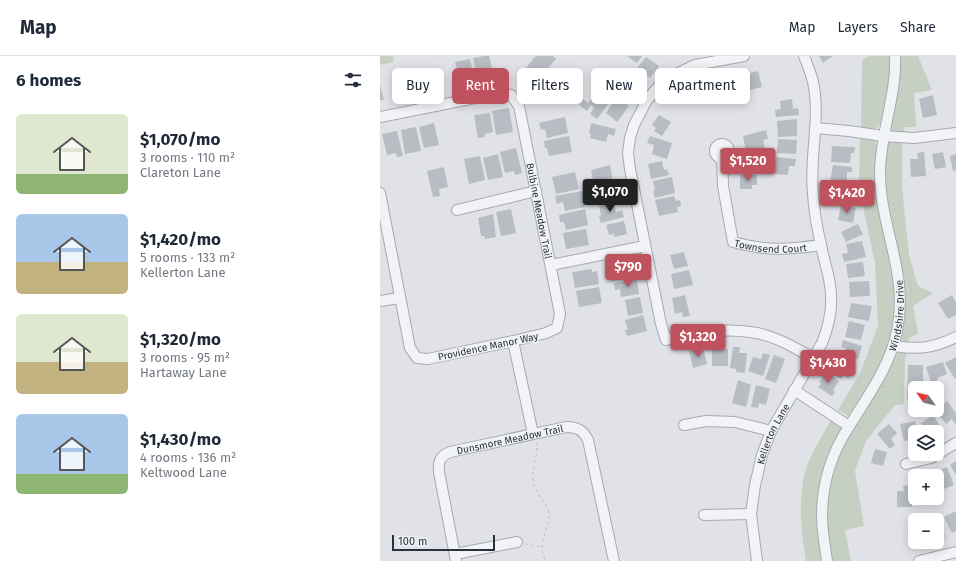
<!DOCTYPE html>
<meta charset="utf-8">
<style>
body{margin:0;font-family:"Fira Sans",sans-serif;background:#f2f2f3;color:#1f2937;height:100vh;display:flex;flex-direction:column;font-size:15px;white-space:nowrap}
*{box-sizing:border-box;margin:0}
p{font-size:13px;color:#747a83}
.icon{flex:none;width:22px;height:22px;fill:none;stroke:currentColor;stroke-width:2;stroke-linecap:round;stroke-linejoin:round}
.map{position:relative;flex:1;overflow:hidden}
.panel{display:flex;flex-direction:column;background:#fff;width:380px}
.panel>*{flex:none}
.hud{position:absolute;left:12px;top:12px;width:380px;height:36px;display:flex;gap:8px}
.needle{width:26px;rotate:304deg}
.buttons{position:absolute;left:528px;top:325px;display:grid;gap:8px}
.buttons a{display:grid;place-items:center;width:36px;height:36px;border-radius:6px;background:#fff;box-shadow:0 2px 10px #0003;font-size:20px}
.scale{position:absolute;left:12px;bottom:10px;width:103px;box-sizing:border-box;padding-left:4px;border:2px solid #2a303d;border-top:0;font-size:11px;line-height:14px;white-space:nowrap;color:#2a303d;-webkit-text-stroke:3px #eff1f5;paint-order:stroke}
.price{position:absolute;translate:-50% -34px;padding:0 9px;border-radius:4px;background:#be535f;color:#fff;font-size:13px;line-height:26px;filter:drop-shadow(0 1px 2px #0008)}
.price::after{content:'';position:absolute;left:50%;top:24px;width:12px;height:9px;margin-left:-6px;background:inherit;clip-path:polygon(0 0,100% 0,50% 100%)}
.price.on{background:#222;color:#fff}
ul{padding:0;list-style:none}
li{display:flex;align-items:center;gap:12px;height:100px;padding:0 16px}
li span{display:grid;place-items:center;flex:none;width:112px;height:80px;border-radius:6px;color:#555}
li>.icon{margin-inline-start:auto}
span .icon{width:48px;height:48px;fill:#fffc;stroke-width:1}
li b{font-size:17px}
h2{display:flex;justify-content:space-between;align-items:center;height:48px;padding:0 16px;font-size:17px}
.tag{padding:0 14px;border-radius:6px;background:#fff;box-shadow:0 2px 10px #0003;font-size:14px;line-height:36px}
.tag.on{background:#be535f;color:#fff}
header{display:flex;align-items:center;gap:24px;box-sizing:border-box;height:56px;padding:0 20px;background:#fff;border-bottom:1px solid #e0e1e3}
header strong{font-size:19px}
nav{display:flex;gap:22px;margin-inline-start:auto;font-size:14px}
main{display:flex;flex:1;min-height:0}
.map>svg:first-child{display:block}
</style>
<header>
<strong>Map</strong>
<nav><a>Map</a><a>Layers</a><a>Share</a></nav>
</header>
<main>
<section class="panel">
<h2>6 homes<svg class="icon" aria-label="filters" viewBox="0 0 24 24"><path d="M4 7h16M4 17h16"/><circle cx="9" cy="7" r="2"/><circle cx="15" cy="17" r="2"/></svg></h2>
<ul>
<li><span style="background:linear-gradient(#dfe7d0 75%,#8fb573 0)"><svg class="icon" aria-label="home" viewBox="0 0 24 24"><path d="M3 11l9-7 9 7M6 9v11h12V9"/></svg></span><div><b>$1,070/mo</b><p>3 rooms · 110 m²</p><p>Clareton Lane</p></div></li>
<li><span style="background:linear-gradient(#a9c7e8 60%,#c2b280 0)"><svg class="icon" aria-label="home" viewBox="0 0 24 24"><path d="M3 11l9-7 9 7M6 9v11h12V9"/></svg></span><div><b>$1,420/mo</b><p>5 rooms · 133 m²</p><p>Kellerton Lane</p></div></li>
<li><span style="background:linear-gradient(#dfe7d0 60%,#c2b280 0)"><svg class="icon" aria-label="home" viewBox="0 0 24 24"><path d="M3 11l9-7 9 7M6 9v11h12V9"/></svg></span><div><b>$1,320/mo</b><p>3 rooms · 95 m²</p><p>Hartaway Lane</p></div></li>
<li><span style="background:linear-gradient(#a9c7e8 75%,#8fb573 0)"><svg class="icon" aria-label="home" viewBox="0 0 24 24"><path d="M3 11l9-7 9 7M6 9v11h12V9"/></svg></span><div><b>$1,430/mo</b><p>4 rooms · 136 m²</p><p>Keltwood Lane</p></div></li>
</ul>
</section>
<div class="map">
<svg width="576" height="505" viewBox="0 0 576 505">
<rect width="100%" height="100%" fill="#e0e2e7"/>
<path fill="#c5d0c2" d="M0,0h13l1,6 -14,3z
M489,0h20c2,24 -3,48 -10,70l-5,3 -13,-2 1,-67z
M518,0h20l14,34 -18,3 2,34h-11l-2,7 -10,-2 -3,-2z
M480,81l11,1 4,3 2,6c-2,25 -1,50 4,75 4,20 10,39 13,59 4,23 0,50 -7,72 -8,22 -22,41 -35,61l-4,2 -10,-6 22,-37 18,-47 -3,-63 -16,-74z
M511,85l11,1v45l7,68 9,31 15,7 -20,13 5,28 -9,4 -1,7 -7,-6 -15,-130 -2,-40 3,-24z
M519,297h7l-1,8 -1,43 -10,2 -28,35 -11,30 9,55 -19,4 6,31h-20l-7,-42 5,-42 15,-34 40,-63 12,-25z
M451,364l10,6 1,4c-18,31 -28,61 -25,97 0,11 3,23 5,34h-16c-5,-29 -8,-60 -1,-89 4,-15 18,-38 26,-52z"/>
<path fill="#b8bcc3" d="M104,0h5l5,22 -16,4 -5,-24z
M156,0h17l3,3 -8,9 4,3 -6,6 -11,-9 -4,6 -6,-5z
M247,0h15l-5,7z
M439,0h14l-10,7z
M266,1l13,9 -9,12 -13,-10z
M90,3l5,22 -14,4 -6,-23z
M369,14l1,3 8,-2 4,16 -16,4 -4,-19z
M349,19l2,7 8,-2 3,13 -16,3 -5,-19z
M330,23l1,4 7,-1 3,15 -14,3 -3,-20z
M177,24l1,4 2,-1 3,13 -24,5 -3,-16z
M0,29l4,15h-4z
M218,35l13,9 -14,19 -7,-5 4,-6 -3,-3 -4,6 -9,-7 4,-6 6,5z
M553,39l4,20 -14,3 -4,-19z
M237,41l12,9 -12,16 -11,-9z
M412,43l1,10 5,-1 1,7 -23,2 -1,-7 6,-1 -1,-8z
M129,52l4,24 -17,3 -4,-24z
M110,57l3,19 -8,2v3l-7,1 -4,-23z
M279,59l12,7 -9,14 -8,-5 2,-3 -4,-3z
M185,61l3,16 -21,5 -2,-9 -4,1 -2,-7z
M417,63v17l-19,1 -1,-16z
M54,67l5,22 -15,3 -5,-21z
M211,67l25,6 -2,7 -6,-2 -2,8 -16,-4 1,-4h-2z
M36,71l5,24 -16,3 -4,-24z
M386,74l2,9 -5,1 2,8 -19,4 -3,-16z
M17,75l6,25 -6,1 -1,-4 -9,2 -5,-21z
M189,80l3,16 -23,4 -2,-8h-2l-1,-7z
M270,80l22,7 -5,16 -15,-5 2,-9 -7,-2z
M398,83l19,1 -1,14 -19,-1z
M452,90l23,1 -1,6h-3l-1,10 -19,-1z
M136,92l6,25 -7,2 -1,-4 -9,2 -5,-21z
M544,96l2,24 -15,1 -1,-18h8l-1,-6z
M563,96l3,15 -11,2 -3,-15z
M118,98l5,23 -15,3 -5,-22z
M576,98v16l-3,1 -3,-15z
M363,99h14v16h-13z
M100,100l5,24 -16,4 -5,-25z
M396,101l20,2 -1,7h-6l-1,9 -13,-1z
M282,105l2,9 3,-1 2,6 -18,4 -3,-15z
M230,109l3,16 -19,5 -3,-16z
M453,109l19,2v5h-5v11l-17,-1z
M64,111l4,20 -9,2 1,7 -7,1 -6,-26z
M195,116l4,17 -23,5 -4,-17z
M360,119h17v10h-5v4h-12z
M292,121l3,16 -20,5 -2,-7 2,-1 -2,-9z
M235,128l4,15 -13,3 -4,-15z
M465,130l2,16 -14,1 -2,-15z
M202,135l3,16 -20,4 -2,-9 -6,2 -2,-8z
M294,140l2,5 4,-1 1,6 -4,1 1,5 -19,4 -4,-16z
M234,147l2,9 6,-2 2,7 -23,6 -2,-7 2,-1 -2,-9z
M461,149l15,3 -3,15 -15,-3z
M131,153l5,24 -15,3 -5,-24z
M205,153l3,16 -22,5 -2,-8h-4l-1,-7z
M113,158l3,23 -11,2 -1,-3h-3l-3,-18z
M244,165l3,13 -13,3v-3l-5,1 -3,-10z
M478,168l5,10 -17,8 -5,-10z
M206,173l3,16 -23,4 -3,-16z
M482,185l4,16 -22,5 -2,-8 6,-1 -2,-9z
M304,196l4,14 -14,3 -4,-14z
M247,205l1,9 6,-1 2,7 -24,5 -1,-16z
M483,206l2,14 -17,2 -2,-14z
M212,213v3l5,-1 2,13 -24,4 -3,-16z
M309,214l4,15 -19,4 -3,-15z
M257,224l2,14 -18,3 -1,-8 -5,1 -1,-7z
M489,225l1,15 -20,1 -1,-15z
M219,231l3,16 -23,4 -3,-16z
M305,239l5,21 -7,1 -1,-5 -7,2 -3,-16z
M572,239l4,7v13l-8,4 -10,-16z
M260,241l3,16 -15,3 -3,-16z
M471,247l21,3 -3,15 -21,-4z
M263,259l4,16 -20,5 -2,-6h3l-3,-10z
M469,265l16,4 -4,15 -16,-3z
M463,284l19,6 -4,13 -15,-4 3,-7 -5,-1z
M353,291h7l-1,6h8l-2,20 -9,-1v-3l-6,-1z
M323,292l4,16 -14,4 -4,-17z
M332,293h16v17h-16z
M383,297l7,2 -7,21 -15,-5 5,-14 8,2z
M394,299l11,4 -9,24 -11,-4z
M576,301v22h-1l-10,-16z
M458,302l16,11 -6,9 -4,-3 -3,4 -12,-8z
M563,306l4,12 -10,4 1,5 -6,2 -6,-18z
M528,309h15v19h-11v14l-5,1z
M446,316l13,9 -6,9 2,2 -3,4 -14,-9 3,-3 -2,-2z
M358,324l13,5 -5,22 -14,-4z
M376,329l14,4 -4,16 -7,-2 -1,5 -7,-1z
M567,345l9,12v12l-4,-6 -6,5 -11,-14h2z
M553,359l10,16 -6,4v-3h-10l-6,-9z
M535,365l2,11h-2v7l-11,2 -4,-17z
M509,368l8,9 -6,6 4,6 -5,4 -13,-15z
M495,393l12,3 -4,14 -12,-3z
M576,405v14l-6,-10z
M567,411l7,18 -15,6 -2,-6v-9h-4l-1,-3z
M531,429l1,22h-15v-16h7l-1,-5z
M576,455v20l-4,2 -8,-16z
M559,459l6,22 -8,2v-19h-13z"/>
<g fill="none" stroke-linecap="round" stroke-linejoin="round">
<g stroke="#a6a9b1" stroke-width="12">
<g id="minor">
<path d="M364,0l-49,9 -25,12 -12,10 -11,13 -13,25 -4,13 -2,15 2,16 31,155 5,16c29,-8 61,-13 91,-7 20,4 38,15 56,25"/>
<path d="M234,21l33,23"/>
<path id="s1" d="M0,61l120,-24 11,2 8,11 41,208 -3,14 -11,5 -33,8 -85,18 -11,-1 -7,-10 -30,-155"/>
<path d="M435,72l34,3 34,5 31,2 42,-5"/>
<circle cx="342" cy="95" r="7"/>
<path id="s2" d="M342,102l1,28 10,56c34,9 53,8 88,3"/>
<path d="M77,154l79,-19"/>
<path d="M171,209l94,-19"/>
<path d="M0,245l19,-3"/>
<path d="M133,285l20,93"/>
<path d="M514,290c24,4 40,2 62,-9"/>
<path d="M414,334l55,36"/>
<path d="M304,369l22,-4 29,1 36,9"/>
<path d="M526,408l25,-6 25,-15"/>
<path d="M324,459l47,-1"/>
<path d="M75,498l62,-12"/>
<path id="s3" d="M76,505l-17,-89c-1,-11 1,-16 11,-20l116,-25c11,0 17,3 22,13l26,121"/>
<path id="s4" d="M377,505l-6,-47 4,-29 7,-30 9,-24 51,-88c6,-15 10,-31 9,-47 0,-18 -7,-34 -10,-51 -4,-17 -7,-34 -8,-51 -4,-37 8,-75 0,-112 -2,-9 -6,-18 -9,-26"/>
<path id="s5" d="M447,505c-2,-15 -5,-30 -5,-45 0,-33 10,-64 28,-91 19,-31 40,-59 47,-94 12,-58 -17,-103 -17,-158 0,-40 17,-78 15,-117"/>
<path d="M539,505l37,-9"/>
</g>
</g>
<path stroke="#bec0c6" stroke-width="1" stroke-dasharray="3 3" stroke-linecap="butt" d="M511,141l6,18 -2,6
M525,209c6,17 8,24 4,41
M516,309l4,-8v-2
M157,386c1,14 -7,31 -3,43 3,11 14,18 15,30 0,9 -4,16 -6,24 -2,8 0,15 2,22
M469,388l28,-42 13,-26
M145,488l16,3"/>
<use href="#minor" stroke="#f2f3f6" stroke-width="10"/>
</g>
<g text-anchor="middle" stroke-width="3" stroke-linejoin="round" paint-order="stroke">
<g font-size="10" fill="#2a303d" stroke="#eff1f5">
<text dy="4" stroke="none"><textPath href="#s1" startOffset="254">Bulbine Meadow Trail</textPath></text>
<text dy="4" stroke="none"><textPath href="#s2" startOffset="123">Townsend Court</textPath></text>
<text dy="4" stroke="none"><textPath href="#s5" startOffset="263">Windshire Drive</textPath></text>
<text transform="translate(108 290) rotate(-12)" y="4">Providence Manor Way</text>
<text dy="4" stroke="none"><textPath href="#s4" startOffset="131">Kellerton Lane</textPath></text>
<text dy="4" stroke="none"><textPath href="#s3" startOffset="177">Dunsmore Meadow Trail</textPath></text>
</g>
</g>
</svg>
<div class="buttons">
<a><svg class="needle" viewBox="-14 -14 28 28"><path d="M0-13l5 13h-10z" fill="#e53935"/><path d="M0 13l5-13h-10z" fill="#747a83"/></svg></a>
<a><svg class="icon" aria-label="layers" viewBox="0 0 24 24"><path d="M12 4l9 5-9 5-9-5zM3 14l9 5 9-5"/></svg></a>
<a>+</a>
<a>−</a>
</div>
<div class="scale">100 m</div>
<b class="price" style="left:368px;top:126px">$1,520</b>
<b class="price on" style="left:230px;top:157px">$1,070</b>
<b class="price" style="left:467px;top:158px">$1,420</b>
<b class="price" style="left:248px;top:232px">$790</b>
<b class="price" style="left:318px;top:302px">$1,320</b>
<b class="price" style="left:448px;top:328px">$1,430</b>
<div class="hud">
<a class="tag">Buy</a>
<a class="tag on">Rent</a>
<a class="tag">Filters</a>
<a class="tag">New</a>
<a class="tag">Apartment</a>
</div>
</div>
</main>
